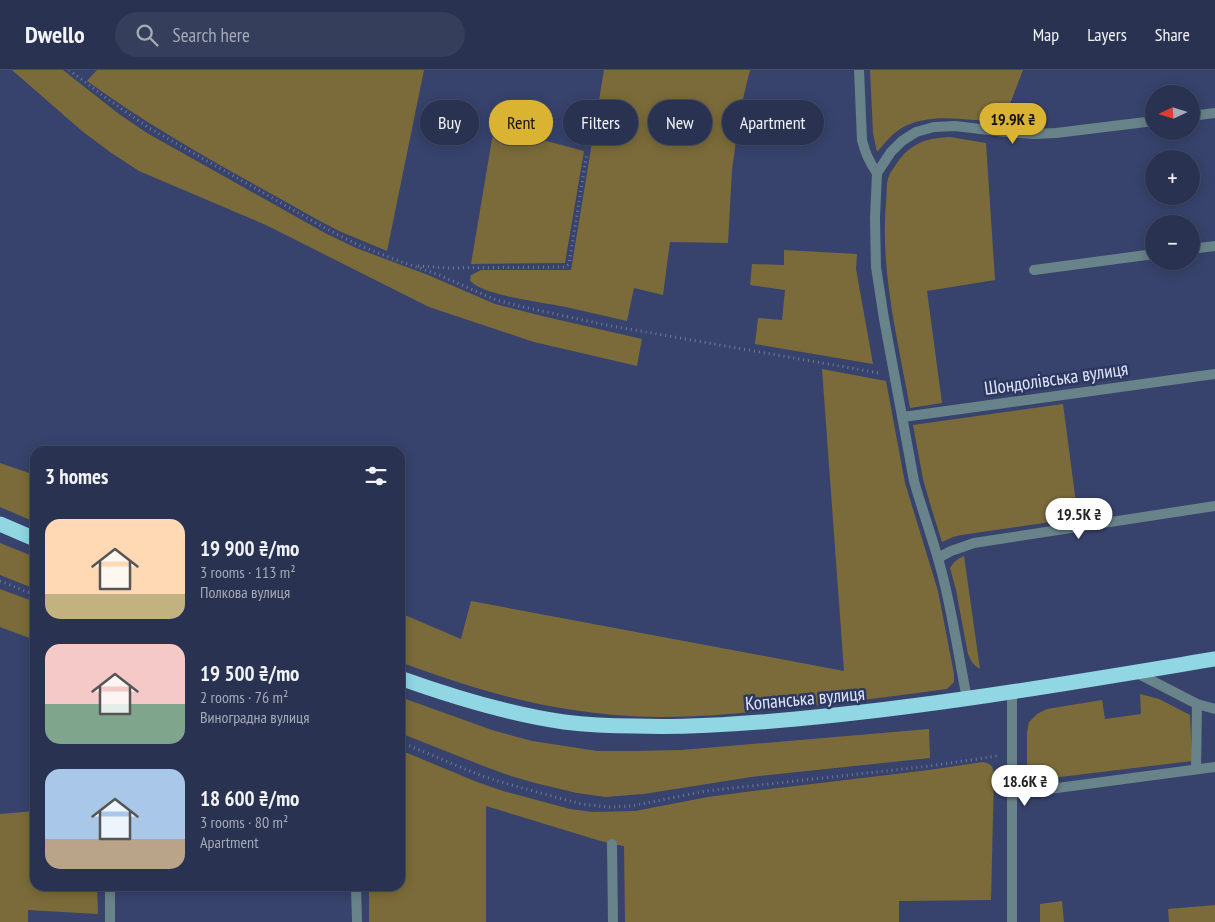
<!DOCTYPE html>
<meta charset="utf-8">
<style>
body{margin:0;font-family:"PT Sans Narrow",sans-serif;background:#353e5b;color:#f1f3f6;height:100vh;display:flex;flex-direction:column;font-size:19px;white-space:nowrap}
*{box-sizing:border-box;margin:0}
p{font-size:16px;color:#a5aab7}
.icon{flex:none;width:28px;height:28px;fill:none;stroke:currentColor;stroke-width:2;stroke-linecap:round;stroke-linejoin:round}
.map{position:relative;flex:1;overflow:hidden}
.sheet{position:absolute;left:30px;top:376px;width:375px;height:445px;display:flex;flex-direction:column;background:#293251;border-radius:15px;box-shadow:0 2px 12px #0003,0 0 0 1px #454d68}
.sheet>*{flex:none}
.banner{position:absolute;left:420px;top:30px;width:475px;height:45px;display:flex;gap:10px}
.needle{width:32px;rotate:266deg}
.controls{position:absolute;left:1145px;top:15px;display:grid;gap:10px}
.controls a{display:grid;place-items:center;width:55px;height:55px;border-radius:50%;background:#293251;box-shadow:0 2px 12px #0003,0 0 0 1px #454d68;font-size:25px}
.price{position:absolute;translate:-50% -42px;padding:0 11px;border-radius:18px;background:#fff;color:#222;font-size:16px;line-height:32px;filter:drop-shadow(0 1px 2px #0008)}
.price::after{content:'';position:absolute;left:50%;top:30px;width:15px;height:11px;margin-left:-8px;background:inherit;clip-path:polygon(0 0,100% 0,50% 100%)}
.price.current{background:#dab333;color:#111}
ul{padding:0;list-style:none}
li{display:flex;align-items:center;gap:15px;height:125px;padding:0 15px}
li span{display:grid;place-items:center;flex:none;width:140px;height:100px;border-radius:15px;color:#555}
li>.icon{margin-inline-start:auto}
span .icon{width:60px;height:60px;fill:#fffc;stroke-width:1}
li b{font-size:21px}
h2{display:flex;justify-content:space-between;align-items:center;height:60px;padding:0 15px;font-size:21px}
.tag{padding:0 18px;border-radius:22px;background:#293251;box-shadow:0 2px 12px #0003,0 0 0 1px #454d68;font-size:18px;line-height:45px}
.tag.current{background:#dab333;color:#111}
header{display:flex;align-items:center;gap:30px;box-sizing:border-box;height:70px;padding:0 25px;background:#293251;border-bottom:1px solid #454d68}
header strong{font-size:24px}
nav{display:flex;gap:28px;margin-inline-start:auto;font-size:18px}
.search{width:350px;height:45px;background:#353e5b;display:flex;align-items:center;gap:12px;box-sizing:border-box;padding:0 18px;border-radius:28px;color:#a5aab7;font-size:19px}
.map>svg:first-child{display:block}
</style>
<header>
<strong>Dwello</strong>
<div class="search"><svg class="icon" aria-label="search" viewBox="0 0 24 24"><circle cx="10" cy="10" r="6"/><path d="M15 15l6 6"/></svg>Search here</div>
<nav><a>Map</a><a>Layers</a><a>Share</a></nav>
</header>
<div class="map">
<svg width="1215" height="852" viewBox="0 0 1215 852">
<rect width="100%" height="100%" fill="#37436c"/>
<path fill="#7b6b3a" d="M12,0h51l56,44 28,19 178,100 31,15 72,27 67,29 47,12 100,23 -5,27 -103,-24 -105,-35 -163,-82 -127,-54 -29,-19 -28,-21z
M97,0h327l-37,181 -48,-20 -21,-11c-78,-44 -158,-86 -231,-139z
M604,0h146l-10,41 -8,59 -4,73 -58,-1 -7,53 -29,-7 -7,33c-20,-5 -41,-9 -61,-14 -19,-4 -87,-12 -96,-27l1,-5 10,-5h90z
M870,0h153l-15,39 -11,12c-33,0 -67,-10 -97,8 -9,6 -16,15 -23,23l-4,-19z
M494,57l90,24 -19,112 -94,1z
M950,67l36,6 9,137 -68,11 15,112 -32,5c-12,-68 -30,-136 -24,-206 1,-7 0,-20 3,-26 1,-4 4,-7 6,-10 14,-22 30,-28 55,-29z
M784,180l73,4 -1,15 17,95 -118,-20 3,-26 24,2 3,-30 -35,-5 2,-21 32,1z
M822,299l64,12 19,102 33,108 16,83v8l-7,7c-52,7 -105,14 -158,19 -42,5 -85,9 -128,9 -31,0 -63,-3 -94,-8 -57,-9 -113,-27 -167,-47v-49l61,26 10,-38 373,70z
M1063,334l15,114 -117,17 -8,2 -11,5 -11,-35 -8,-28 -10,-54z
M0,393l35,12v47l-35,-15z
M0,473l35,14v32l-35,-14z
M964,486l16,113c-7,-4 -9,-8 -12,-15l-12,-64 -6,-22c4,-6 7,-9 14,-12z
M0,519l35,13v38l-35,-13z
M1140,624l19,5 31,16 2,46 -165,20v-48l2,-11 8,-8 10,-5 55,-9 3,19 36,-5z
M400,627l92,33 40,11 33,5 32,5h38l46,-1 248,-21 1,29 -179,19 -107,17 -39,3 -28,-4 -42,-10 -24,-7 -25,-9 -86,-34z
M400,680l77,32 26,9 67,18 22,3 43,-1 73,-14 37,-5 184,-22 54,-8c8,2 10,4 11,12l-3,126 -92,1v21h-274l-1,-76 -12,-2 -18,-5 -108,-33v116h-117v-36h31z
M35,741v75h62l1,28 -70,-4v12h-28v-108z
M1062,831l2,21h-24v-18z
M1215,835v17h-46l-1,-13z"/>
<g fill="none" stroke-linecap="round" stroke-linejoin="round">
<path stroke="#707a9c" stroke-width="3" stroke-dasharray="1 4" stroke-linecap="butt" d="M69,0l37,28 43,30 176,100 33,17 41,16 40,14 57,25 27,7 83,18 273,48
M418,196l29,2 117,-1 3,-1 2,-2 18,-111
M0,511l35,14
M400,672l82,34 33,10 66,18 27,3 23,-1 75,-15 224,-25 67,-10"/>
<path stroke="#688389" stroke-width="10" d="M859,0l3,70c3,13 7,22 15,33
M1135,602l62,32 18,5
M1196,699l1,-65"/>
<path stroke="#688389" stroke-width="10" d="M1191,46l24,-3
M1191,179l24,-3
M1034,200l120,-16
M903,347l312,-43
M938,488l13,-7 23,-8 241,-37
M967,629c-8,-41 -14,-82 -24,-122 -8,-32 -20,-64 -29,-96l-30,-162 -8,-52 -1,-49 2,-45 14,-21 11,-11 14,-9 18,-5 21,-1 51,6 27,2 23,-1 98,-12
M1012,724l203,-27
M612,774l1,78
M110,816v36
M356,816l1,36
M1012,852v-230"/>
<path stroke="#91d6e3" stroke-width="15" d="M0,454l35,15
M400,608c53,19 108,36 164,44 24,3 47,4 71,4 54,2 107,-2 161,-7 141,-13 280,-37 419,-60"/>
</g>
<g text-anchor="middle" stroke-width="5" stroke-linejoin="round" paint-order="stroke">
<g font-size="19" fill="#dfe6fb" stroke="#2d3860">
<text transform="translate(1056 308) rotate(-8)" y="7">Шондолівська вулиця</text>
<text transform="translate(805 628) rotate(-5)" y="7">Копанська вулиця</text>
</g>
</g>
</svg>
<div class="controls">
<a><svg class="needle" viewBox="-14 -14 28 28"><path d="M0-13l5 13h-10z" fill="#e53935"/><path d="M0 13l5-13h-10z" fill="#a5aab7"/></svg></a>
<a>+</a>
<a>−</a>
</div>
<b class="price current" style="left:1013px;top:75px">19.9K ₴</b>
<b class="price" style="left:1079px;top:470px">19.5K ₴</b>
<b class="price" style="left:1025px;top:737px">18.6K ₴</b>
<div class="banner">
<a class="tag">Buy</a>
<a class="tag current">Rent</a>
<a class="tag">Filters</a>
<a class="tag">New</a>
<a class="tag">Apartment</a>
</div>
<section class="sheet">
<h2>3 homes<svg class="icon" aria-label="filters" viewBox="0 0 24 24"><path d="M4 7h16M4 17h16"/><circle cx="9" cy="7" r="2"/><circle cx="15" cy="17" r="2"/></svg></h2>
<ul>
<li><span style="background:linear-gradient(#ffd9b3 75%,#c2b280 0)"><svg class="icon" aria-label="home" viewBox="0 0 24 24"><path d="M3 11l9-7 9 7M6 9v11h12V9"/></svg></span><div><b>19 900 ₴/mo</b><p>3 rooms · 113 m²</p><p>Полкова вулиця</p></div></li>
<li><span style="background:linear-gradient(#f6c9c9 60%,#7fa58c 0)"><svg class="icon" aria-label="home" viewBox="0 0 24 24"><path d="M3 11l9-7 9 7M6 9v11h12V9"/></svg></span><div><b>19 500 ₴/mo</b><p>2 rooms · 76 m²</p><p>Виноградна вулиця</p></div></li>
<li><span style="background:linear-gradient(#a9c7e8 70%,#b9a48a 0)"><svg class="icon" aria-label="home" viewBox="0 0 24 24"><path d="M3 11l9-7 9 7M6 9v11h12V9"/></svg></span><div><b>18 600 ₴/mo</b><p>3 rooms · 80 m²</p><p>Apartment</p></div></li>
</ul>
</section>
</div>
